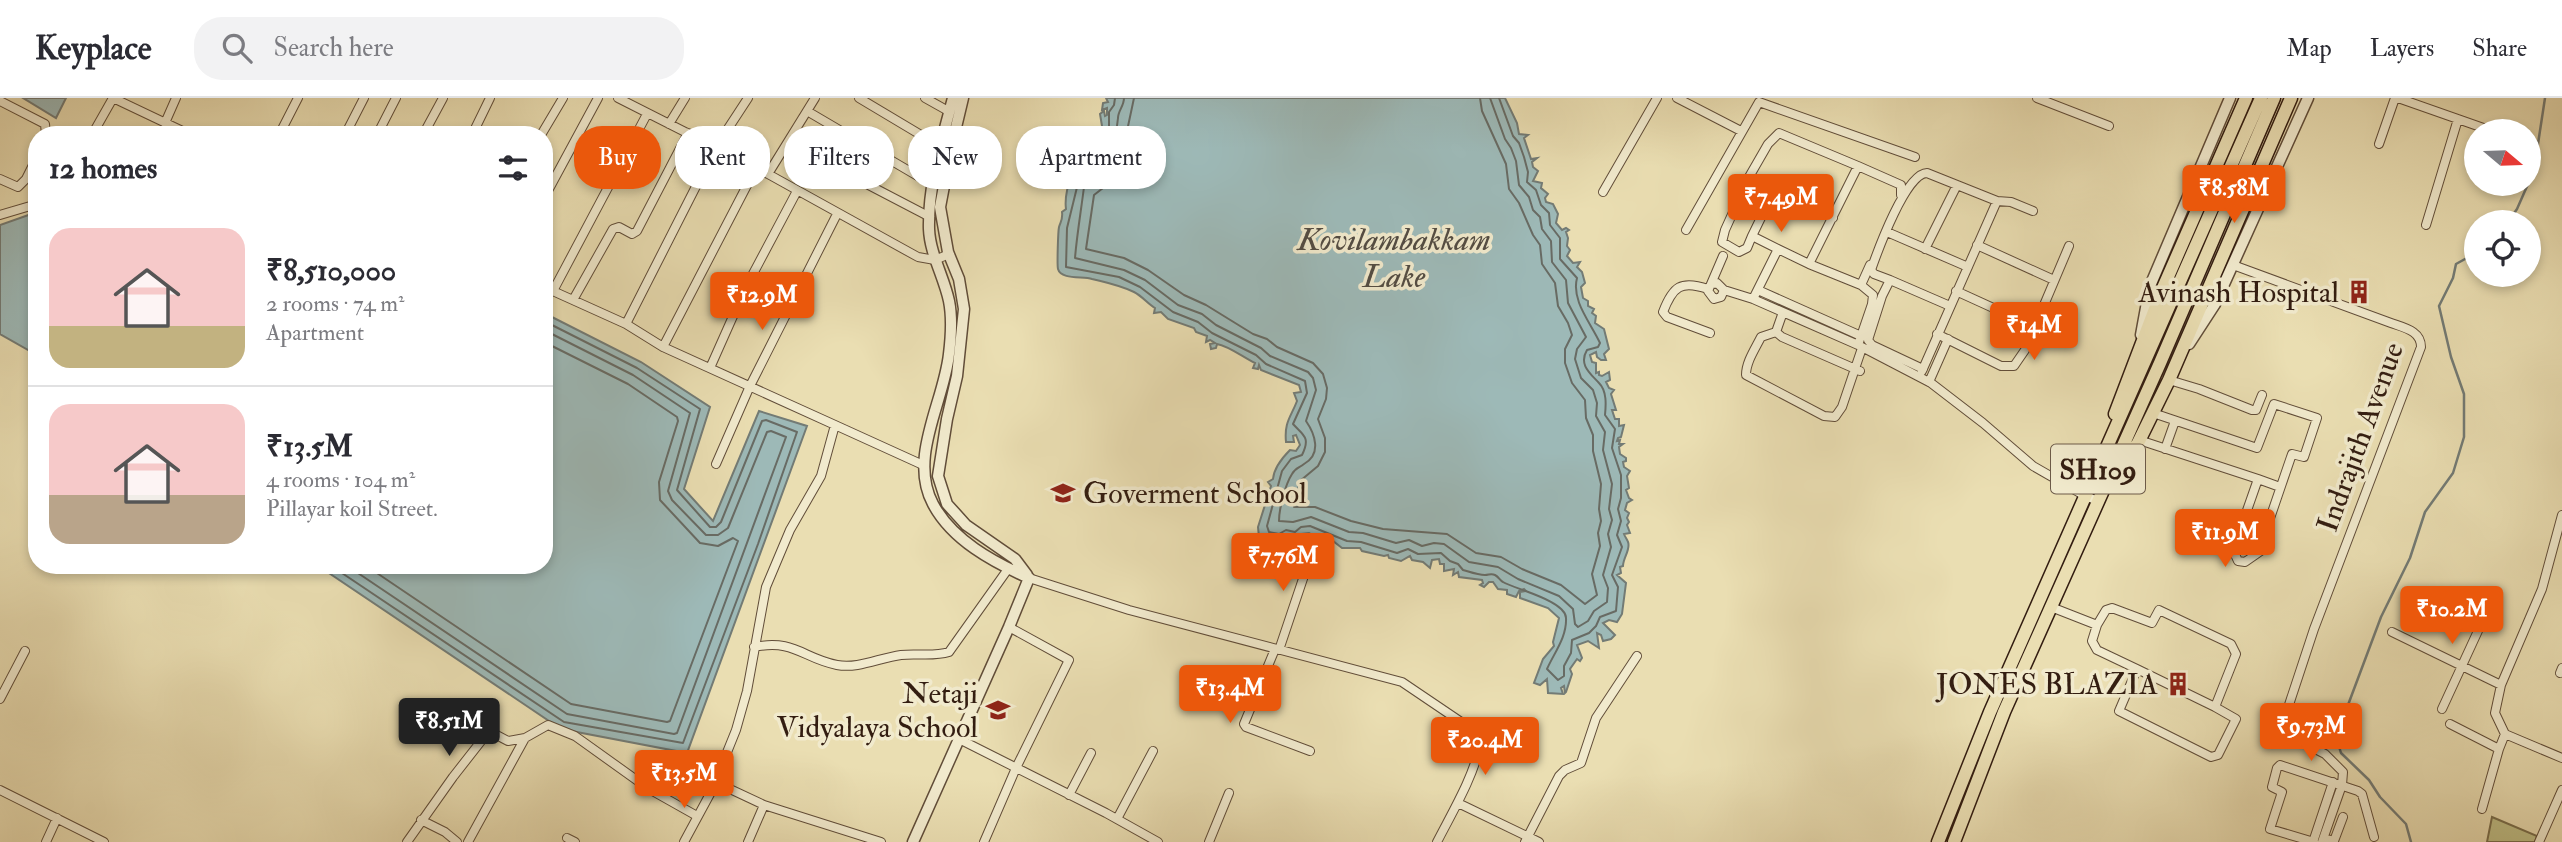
<!DOCTYPE html>
<meta charset="utf-8">
<style>
body{margin:0;font-family:"IM FELL Double Pica",serif;background:#f2f2f3;color:#2b2b33;height:100vh;display:flex;flex-direction:column;font-size:26px;white-space:nowrap}
*{box-sizing:border-box;margin:0}
p{font-size:23px;color:#7c7c81}
.icon{flex:none;width:38px;height:38px;fill:none;stroke:currentColor;stroke-width:2;stroke-linecap:round;stroke-linejoin:round}
.map{position:relative;flex:1;overflow:hidden}
.details{position:absolute;left:28px;top:28px;width:525px;height:448px;display:flex;flex-direction:column;background:#fff;border-radius:28px;box-shadow:0 4px 10px #0003}
.details>*{flex:none}
.top-card{position:absolute;left:574px;top:28px;width:665px;height:63px;display:flex;gap:14px}
.needle{width:46px;rotate:109deg}
.fabs{position:absolute;left:2464px;top:21px;display:grid;gap:14px}
.fabs a{display:grid;place-items:center;width:77px;height:77px;border-radius:50%;background:#fff;box-shadow:0 4px 10px #0003;font-size:35px}
.price{position:absolute;translate:-50% -60px;padding:0 16px;border-radius:7px;background:#ea580c;color:#fff;font-size:23px;line-height:46px;filter:drop-shadow(0 2px 4px #0008)}
.price::after{content:'';position:absolute;left:50%;top:42px;width:21px;height:16px;margin-left:-10px;background:inherit;clip-path:polygon(0 0,100% 0,50% 100%)}
.price.on{background:#222;color:#fff}
ul{padding:0;list-style:none}
li{display:flex;align-items:center;gap:21px;height:175px;padding:0 21px}
li+li{border-top:2px solid #e1e1e2}
li span{display:grid;place-items:center;flex:none;width:196px;height:140px;border-radius:21px;color:#555}
li>.icon{margin-inline-start:auto}
span .icon{width:84px;height:84px;fill:#fffc;stroke-width:1}
li b{font-size:30px}
h2{display:flex;justify-content:space-between;align-items:center;height:84px;padding:0 21px;font-size:30px}
.chip{padding:0 24px;border-radius:28px;background:#fff;box-shadow:0 4px 10px #0003;font-size:24px;line-height:63px}
.chip.on{background:#ea580c;color:#fff}
header{display:flex;align-items:center;gap:42px;box-sizing:border-box;height:98px;padding:0 35px;background:#fff;border-bottom:2px solid #e1e1e2}
header strong{font-size:33px}
nav{display:flex;gap:38px;margin-inline-start:auto;font-size:24px}
.search{width:490px;height:63px;background:#f2f2f3;display:flex;align-items:center;gap:18px;box-sizing:border-box;padding:0 24px;border-radius:28px;color:#7c7c81;font-size:26px}
.map>svg:first-child{display:block}
</style>
<header>
<strong>Keyplace</strong>
<div class="search"><svg class="icon" aria-label="search" viewBox="0 0 24 24"><circle cx="10" cy="10" r="6"/><path d="M15 15l6 6"/></svg>Search here</div>
<nav><a>Map</a><a>Layers</a><a>Share</a></nav>
</header>
<div class="map">
<svg width="2562" height="744" viewBox="0 0 2562 744">
<rect width="100%" height="100%" fill="#eadeb2"/>
<filter id="stains"><feTurbulence type="fractalNoise" baseFrequency=".00286" numOctaves="4"/><feColorMatrix values="0 0 0 0 .2 0 0 0 0 .09 0 0 0 0 .02 0 0 0 .5 -.17"/></filter>
<radialGradient id="worn" r=".72"><stop offset=".6" stop-color="#630" stop-opacity="0"/><stop offset="1" stop-color="#630" stop-opacity=".3"/></radialGradient>
<path fill="#bfbf87" stroke="#796e4c" stroke-width="2" d="M2492,719l45,19 -2,6h-48z"/>
<path fill="#9db9b7" stroke="#737b75" stroke-width="2" d="M23,0h43l-10,20z
M1106,0h399l12,25 2,11 9,1 -4,3 7,21 6,-1 -5,4 1,5 5,4 -5,10 9,2 -1,5 7,6 -3,4 1,4 7,2 5,10 -2,9 6,7 4,-2 3,2 -3,2 2,6 -1,8 3,4 -3,6 6,7 7,-1 -3,5 5,5 3,11 -4,4 2,11 5,3v5l6,3 -2,4 4,3 -1,7 9,6 5,20 -5,5 2,6h-5l-4,-3 -1,-5 -6,3 2,7 4,1v10l3,-1v3l3,1 7,-4 1,8 -4,2 3,6 5,2 -3,4 5,16h-4l3,9h4v7l5,-1 -3,12 -3,1 -1,3 3,-1 -1,4h4l-4,3 1,7 6,4v3l-3,1 1,5 6,4 -3,5 2,12 -3,2 3,8 3,2 -5,3 -2,7 4,3 -2,5 2,4 -2,3 3,8 -6,1c1,3 3,5 4,8 3,7 -5,16 -5,24l-3,1 1,6 -4,2 9,8 -4,31 -5,8 -8,-2 -6,3 12,12 -4,4 -8,2 -2,-6 -4,-2 2,15 -11,-7 -11,4 5,13 -2,3 -3,-2 -7,10 2,5 -6,18 -1,1 -1,-7 -3,2 2,6 -15,-1 -1,-14 -7,6 -6,-2 9,-24 11,-13 -1,-4 6,-24 -11,-10 -28,-10v-6l6,-1 -2,-2 -5,2 -3,6 -9,-3v-4l-9,-1 -5,-7h-4l-5,5 -4,-2 3,-2 -1,-3 -23,-3 -1,-5 -5,3 1,-6 -10,2v-7h-4l-1,-5 -7,1 -2,8 -7,-6 -11,-2 -2,-4 -9,5 -12,-3 -1,-3 -4,1 -22,-5 -2,-3h-18l-9,-7 -15,-3 -9,-5 -8,1 2,3 -4,5 -11,-5 -7,5 1,-5 -4,5 -2,-4 -2,4 -11,-6 -4,1 -1,-10 13,-41 -3,-4 5,-3c1,-11 10,-22 17,-29l6,1 4,-6 -4,-10 -3,1 1,6h-8c-2,-20 5,-25 11,-41l-3,-8 7,-1 -2,-7 -38,-15 -2,-5 -1,4 -5,-1 2,-5c-11,-5 -26,-17 -38,-19l-1,4 -5,1 -1,-5 5,-1 -5,-3 -4,2 1,-6 -11,-4 -2,-4 -26,-9 -7,-7 -7,1 1,-5c-7,-4 -13,-12 -21,-16 -15,-7 -26,-9 -42,-13 -9,-3 -31,1 -34,-10 -1,-4 0,-37 1,-42 2,-6 4,-8 3,-15l4,-3c-2,-14 4,-30 8,-43l4,-2 11,5 -1,-3 8,-11 -1,-4h2l1,-10 -7,-5 11,-10 -2,-12 4,-3 1,5 2,-1v-7l-5,2 1,-7 5,-1z
M37,114v143l-37,-21v-109z
M544,215l97,49 69,45 -26,82 29,32 46,-110 48,15 -120,327 -126,-24 -244,-164h227z"/>
<g fill="none" stroke-linecap="round" stroke-linejoin="round">
<path stroke="#686b64" stroke-width="2" d="M1115,0l-1,7 -5,7v14l-5,10 -1,21 -10,17 -13,1 -13,53 -1,39 53,10 21,10 33,25 25,10 14,11 44,22 10,9 39,17 2,12 -14,31c10,11 18,13 9,31l-11,4 -9,12 -15,55 2,6 10,2 7,-4 9,2 6,-5 9,-1 37,15 14,1 36,11 11,-4 10,5 23,-1 9,8 8,3 5,6c7,2 15,5 22,5 4,0 6,-2 10,0 4,2 5,6 8,7 12,7 63,19 63,36 1,19 -12,35 -19,51l11,11 6,-4v-10l7,-13 1,-13 17,-7 7,-7 4,-9 16,-6 2,-24 -6,-12 10,-28 -5,-12 4,-14 -3,-12 3,-11v-23l-9,-27 3,-19 -10,-14c1,-10 2,-24 -6,-32 -8,-9 -21,-18 -12,-33l11,-3 2,-4c-9,-20 -29,-42 -23,-65l-17,-19v-21l-10,-13 -1,-12 -8,-8 -5,-15 -9,-8 1,-10 -4,-15 -5,-14 -6,-7 -14,-38
M1124,0c0,8 -6,13 -6,20 -2,17 -6,50 -19,62 -5,3 -10,4 -15,7 -3,24 -7,47 -9,71l49,12 21,10 33,25 24,9 14,11 45,23 9,8 38,16 5,6 3,12 -10,31c9,13 16,33 -2,43 -5,4 -9,4 -12,10 -7,11 -13,35 -13,47l14,1 18,-5 38,15 14,1 33,10 13,-3 13,6 12,-3 10,1 25,18 29,5 20,12 41,17 14,13 2,15 3,3 10,-6 6,-10 13,-9 1,-14 -5,-13 8,-28 -3,-13 4,-14 -3,-11 3,-25 -9,-34 2,-18 -9,-16 1,-13 -4,-13 -12,-12 -6,-19 2,-10 9,-12 -18,-34 -2,-23 -14,-18 -1,-21 -9,-12 -2,-12 -7,-7 -4,-13 -10,-12 -3,-24 -5,-13 -6,-9 -15,-41
M1134,0l-14,66 -8,17 -18,14 -8,54 38,9 24,12 36,25 22,10 47,29 14,5 10,8 36,16 10,11 4,14 -1,11 -8,20 7,19v14l-7,14 -18,15 -6,26h21l36,14 32,8 64,5 29,19 25,4 21,12 39,16 24,19 12,-9 -5,-21 8,-28 -2,-13 3,-12 -2,-12 2,-25 -8,-33v-16l-7,-17 -1,-18 -13,-17 -7,-20v-14l7,-14 -4,-12 -10,-17 -3,-23 -13,-19 -2,-19 -7,-10 -14,-32 -10,-14 -3,-25 -24,-53 -2,-13
M330,467l234,157 119,21 75,-199 39,-112 -31,-12 -4,1 -41,101 -5,5h-6l-33,-37 23,-81 -63,-41 -93,-47
M346,467l221,149 107,20 3,-1 109,-296 -15,-6 -4,1 -39,96 -10,7h-12l-34,-35 -4,-9 22,-78 -57,-38 -89,-45
M365,467l206,139 96,18 3,-1 68,-180 -5,-3 -15,8 -18,-3 -40,-43 -1,-18 19,-61 -1,-4 -49,-33 -84,-42"/>
<path stroke="#737b75" stroke-width="2.5" d="M2529,84l5,-12 11,-72
M2508,124l9,-13 11,-25
M2411,744l-5,-18 -26,-27 -11,-17 -28,-27 -5,-16 45,-120 29,-59 15,-46 28,-39 11,-36v-43l-13,-37 -12,-51 14,-28 3,-14 20,-11"/>
<g stroke="#614d39" stroke-width="10">
<path id="minor" d="M113,0l78,37
M618,0l150,76 150,83 17,3 14,-6
M859,0l82,49
M925,0l25,14
M1677,0l64,33
M2037,0l72,28
M2398,0l94,33
M0,3l45,23 1,11
M807,13l126,74
M165,25l11,-25
M669,26l16,-26
M92,37l21,-37
M279,37l19,-37
M345,37l19,-37
M377,37l19,-37
M423,37l20,-37
M472,37l18,-37
M541,37l22,-37
M788,45l142,74
M2379,46l16,-46
M768,76l47,-76
M1749,79l19,-33 11,-11 79,33
M0,81l18,8 8,-8 11,-22
M1603,94l54,-94
M544,100l54,-100
M0,117l37,-11
M2426,127l32,-106
M1686,132l73,-128 156,55
M1887,134l81,35
M1752,138l-5,12 -8,4 -17,-10 3,-12 24,-53 25,14
M1977,147l77,35
M1778,151l31,15 52,21
M1925,151l32,-64
M1809,166l49,-98 43,19v10
M2233,167l158,58c14,5 30,8 30,24l-107,282 -33,100 3,4 41,21 18,18 -1,13 -20,57
M1890,182l60,26
M1712,186l5,-1 7,7 -3,7 -7,2 -6,-8 15,-35
M544,189l82,37 37,23 172,78
M1708,191c-27,-9 -35,-3 -45,23l4,5 43,16
M1724,192l29,9 105,46 73,38 52,40 50,43 54,31 12,4
M1758,192l103,46
M553,193l94,-177
M1956,193l79,36
M1753,201l25,-50 -26,-13 22,-45 59,27
M573,202l40,-71 6,-2 13,7 5,-3 51,-98
M1783,214l-7,20 6,5 78,34
M626,226l90,-177 32,-49
M1776,234l-15,5c-6,12 -15,25 -15,38l78,41 11,1 7,-10 20,-59
M1937,236l64,32h13l11,-16 44,-104
M1858,247l14,-41 1,-9 -12,-10 9,-20
M663,249l93,-179
M710,270l36,-81 51,-96
M1923,271l-51,-24 -4,-5 14,-44 8,-16 -16,-6 -3,-4c7,-20 35,-97 56,-97l70,28 14,1 22,9
M1922,273l75,-170
M2169,282l30,9 53,21h4l6,-15
M1929,284l19,-43
M2139,342l119,39 -14,40 23,8 25,-73 12,3 13,-39 -43,-14 -17,44 -104,-35
M2165,351l10,-28
M716,366l34,-78 87,-172
M2258,381l22,8
M2562,417l-20,74 -41,96 -6,28 10,21 57,24
M2244,421l-11,31 5,11 7,1 23,-16
M1029,480l100,32 273,72 68,46 11,14c-8,36 -27,67 -44,100
M2051,509l46,18 9,-15 6,-2 40,15 7,-13 72,34 5,10 -21,53 21,12 -18,36 -7,2 -92,-46 18,-42 -40,-19 -5,-9 5,-16
M2392,534l109,53
M754,549c41,-8 48,11 83,18 21,4 42,-7 64,-10 16,-2 32,2 48,-3l59,-83
M1275,551l-31,75 2,3 64,24
M1279,552l35,-104
M2137,571l78,38
M2560,575l2,-5
M0,601l25,-48
M2442,611l41,-89
M2450,626l49,25
M959,641l147,74 52,29
M715,684l49,23 117,37
M0,692l104,52
M1069,697l22,-42
M1458,705l81,39
M2482,711l17,-60 6,-15
M1117,721l36,-68
M421,722l24,12 12,10
M567,740l8,4
M2324,740l10,3 9,-24
M46,744l11,-24
M407,744l46,-65 36,-46 19,10 17,-3
M468,744l57,-104 23,-13 27,11 74,53 48,27
M684,744l27,-50 25,-62 11,-39 19,-104 24,-57 31,-54 14,-51 88,40
M748,744l16,-37
M984,744l32,-74 53,-108 -60,-33
M1209,744l20,-49
M1525,744l34,-66 6,-6 16,-7 15,-45 41,-62
M2313,744l20,-60
M2314,744l-44,-13 12,-37 -10,-5 5,-19 3,-3 78,26 4,3 12,43
M2539,744l23,-52"/>
</g>
<g stroke="#614d39" stroke-width="13">
<path id="tertiary" d="M953,0c-11,42 -25,87 -24,131 1,25 15,48 20,72 3,15 2,37 0,53 -5,48 -41,103 -16,150 19,36 60,58 96,74
M963,0l-11,46 -12,63 8,45 11,27 5,30 -7,67 -10,43 -9,57 9,28 19,21 49,34 12,16
M2141,237l9,-49 80,-188
M2189,246l26,-40 93,-206
M913,744l96,-215 20,-49"/>
</g>
<g stroke="#331d11" stroke-width="15">
<path id="primary" d="M2115,316l48,-126 83,-190
M2119,371l19,-26 31,-63 122,-282
M1938,744l52,-130 271,-614
M1954,744l50,-130 156,-349 114,-265"/>
</g>
<use href="#minor" stroke="#f1eacd" stroke-width="8"/>
<use href="#tertiary" stroke="#f1eacd" stroke-width="10"/>
<use href="#primary" stroke="#eadeb2" stroke-width="12"/>
</g>
<defs>
<g id="building-bare" transform="scale(1.89)"><path d="M-4-6H4V6H1V3H-1V6H-4ZM-2.5-4.3h1.7v1.8h-1.7ZM.8-4.3h1.7v1.8H.8ZM-2.5-1h1.7V.8h-1.7ZM.8-1h1.7V.8H.8Z" fill="#8f2418" stroke="#f1eacd" stroke-width="2.5" paint-order="stroke"/></g>
<g id="school-bare" transform="scale(1.89)"><path d="M0-5L7-2L0 1L-7-2ZM-4 1L0 2.5L4 1V4Q0 6-4 4Z" fill="#8f2418" stroke="#f1eacd" stroke-width="2.5" paint-order="stroke"/></g>
</defs>
<g fill-rule="evenodd">
<use href="#building-bare" x="2359" y="194"/>
<use href="#school-bare" x="1063" y="395"/>
<use href="#building-bare" x="2178" y="586"/>
<use href="#school-bare" x="998" y="612"/>
</g>
<g text-anchor="middle" stroke-width="7" stroke-linejoin="round" paint-order="stroke">
<rect fill="#f1eacd" stroke="#6c5a49" stroke-width="2" x="2051" y="346.5" width="94" height="49" rx="5"/>
<g font-size="28" font-weight="bold" fill="#331d11">
<text x="2098" y="381">SH109</text>
</g>
<g font-size="30" fill="#331d11" stroke="#f1eacd" text-anchor="end">
<text x="2339" y="204">Avinash Hospital</text>
<text x="1083" y="405" text-anchor="start">Goverment School</text>
<text x="2158" y="596">JONES BLAZIA</text>
<text x="978" y="605">Netaji<tspan x="978" dy="34">Vidyalaya School</tspan></text>
</g>
<g font-size="30" fill="#331d11" stroke="#f1eacd">
<text transform="translate(2360 339) rotate(-70)" y="10">Indrajith Avenue</text>
</g>
<g font-size="32" font-style="italic" fill="#534c43" stroke="#f1eacd">
<text x="1394" y="152">Kovilambakkam<tspan x="1394" dy="37">Lake</tspan></text>
</g>
</g>
<rect width="100%" height="100%" filter="url(#stains)"/>
<rect width="100%" height="100%" fill="url(#worn)"/>
</svg>
<div class="fabs">
<a><svg class="needle" viewBox="-14 -14 28 28"><path d="M0-13l5 13h-10z" fill="#e53935"/><path d="M0 13l5-13h-10z" fill="#7c7c81"/></svg></a>
<a><svg class="icon" aria-label="locate" viewBox="0 0 24 24"><circle cx="12" cy="12" r="6"/><path d="M12 2v4M12 18v4M2 12h4M18 12h4"/></svg></a>
</div>
<b class="price" style="left:2234px;top:127px">₹8.58M</b>
<b class="price" style="left:1781px;top:136px">₹7.49M</b>
<b class="price" style="left:762px;top:234px">₹12.9M</b>
<b class="price" style="left:2034px;top:264px">₹14M</b>
<b class="price" style="left:2225px;top:471px">₹11.9M</b>
<b class="price" style="left:1283px;top:495px">₹7.76M</b>
<b class="price" style="left:2452px;top:548px">₹10.2M</b>
<b class="price" style="left:1230px;top:627px">₹13.4M</b>
<b class="price on" style="left:449px;top:660px">₹8.51M</b>
<b class="price" style="left:2311px;top:665px">₹9.73M</b>
<b class="price" style="left:1485px;top:679px">₹20.4M</b>
<b class="price" style="left:684px;top:712px">₹13.5M</b>
<div class="top-card">
<a class="chip on">Buy</a>
<a class="chip">Rent</a>
<a class="chip">Filters</a>
<a class="chip">New</a>
<a class="chip">Apartment</a>
</div>
<section class="details">
<h2>12 homes<svg class="icon" aria-label="filters" viewBox="0 0 24 24"><path d="M4 7h16M4 17h16"/><circle cx="9" cy="7" r="2"/><circle cx="15" cy="17" r="2"/></svg></h2>
<ul>
<li><span style="background:linear-gradient(#f6c9c9 70%,#c2b280 0)"><svg class="icon" aria-label="home" viewBox="0 0 24 24"><path d="M3 11l9-7 9 7M6 9v11h12V9"/></svg></span><div><b>₹8,510,000</b><p>2 rooms · 74 m²</p><p>Apartment</p></div></li>
<li><span style="background:linear-gradient(#f6c9c9 65%,#b9a48a 0)"><svg class="icon" aria-label="home" viewBox="0 0 24 24"><path d="M3 11l9-7 9 7M6 9v11h12V9"/></svg></span><div><b>₹13.5M</b><p>4 rooms · 104 m²</p><p>Pillayar koil Street.</p></div></li>
</ul>
</section>
</div>
